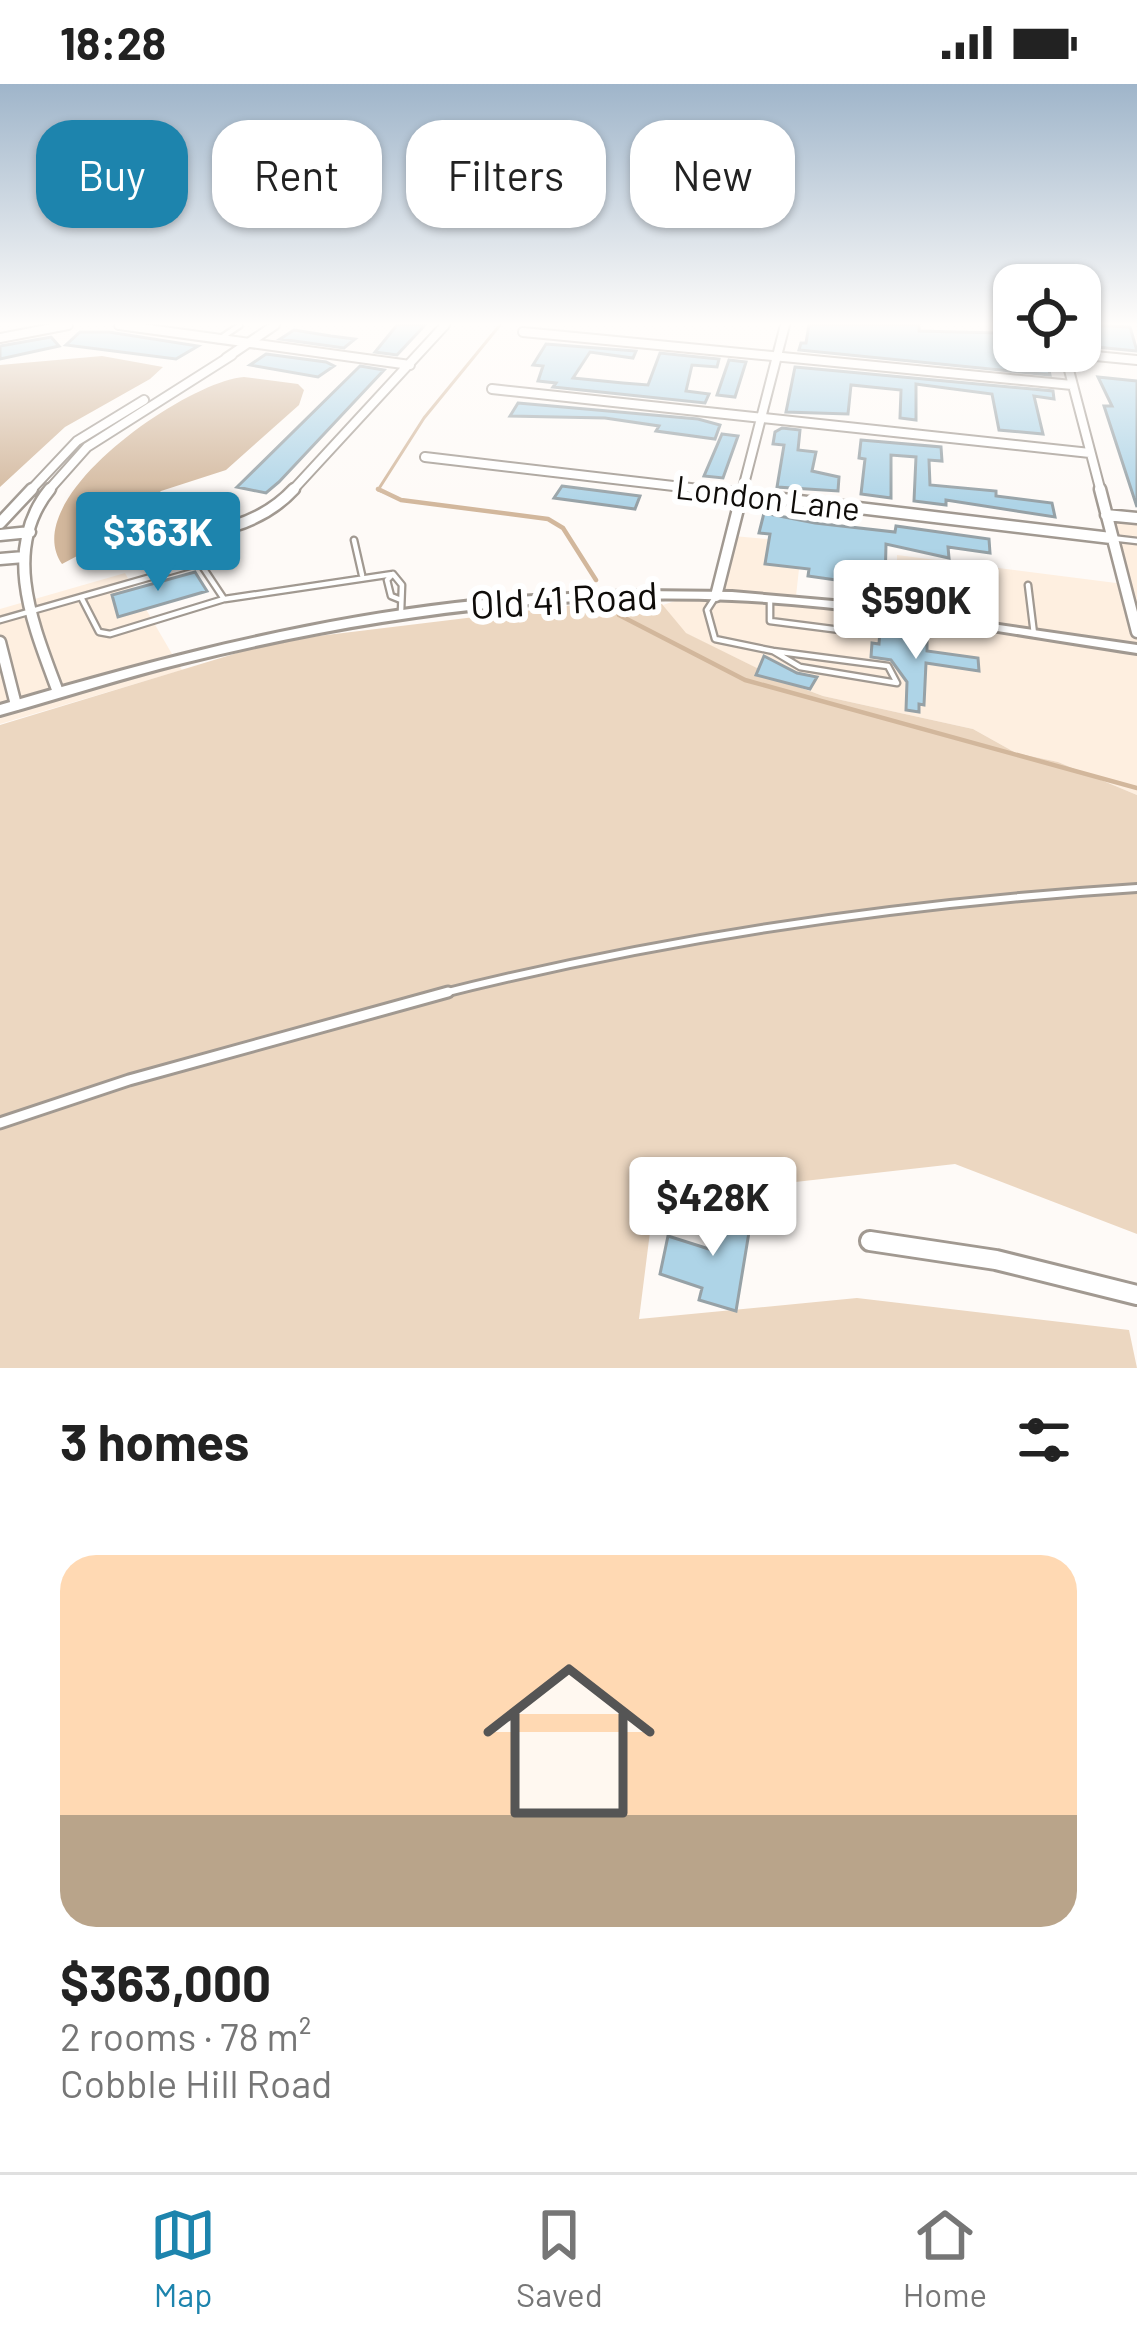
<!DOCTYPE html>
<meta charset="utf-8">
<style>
body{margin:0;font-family:Barlow,sans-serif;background:#f2f2f2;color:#222;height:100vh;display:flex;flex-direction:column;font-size:45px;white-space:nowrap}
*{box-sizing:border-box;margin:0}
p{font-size:39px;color:#767676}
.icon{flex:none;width:66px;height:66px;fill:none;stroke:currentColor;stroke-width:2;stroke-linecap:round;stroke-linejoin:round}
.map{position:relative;height:1284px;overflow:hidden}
.details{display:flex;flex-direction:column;background:#fff;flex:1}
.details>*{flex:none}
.banner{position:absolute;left:36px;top:36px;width:1065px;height:108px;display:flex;gap:24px}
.fabs{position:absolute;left:993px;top:180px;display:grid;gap:24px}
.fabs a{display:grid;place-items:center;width:108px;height:108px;border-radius:24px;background:#fff;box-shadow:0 3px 9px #0004;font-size:60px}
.price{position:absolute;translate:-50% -102px;padding:0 27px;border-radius:12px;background:#fff;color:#222;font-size:39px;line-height:78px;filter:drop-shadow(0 3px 6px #0008)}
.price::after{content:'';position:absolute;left:50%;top:72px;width:36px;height:27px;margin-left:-18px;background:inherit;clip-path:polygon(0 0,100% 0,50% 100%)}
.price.on{background:#1d84ad;color:#fff}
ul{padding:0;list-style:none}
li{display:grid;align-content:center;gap:24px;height:636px;padding:0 60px}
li+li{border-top:3px solid #e0e0e0}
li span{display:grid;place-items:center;height:372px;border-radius:36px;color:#555}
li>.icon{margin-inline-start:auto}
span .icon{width:216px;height:216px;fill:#fffc;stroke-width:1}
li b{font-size:51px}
h2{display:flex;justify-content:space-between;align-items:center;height:144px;padding:0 60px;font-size:51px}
.chip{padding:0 42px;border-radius:36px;background:#fff;box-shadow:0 3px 9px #0004;font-size:42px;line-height:108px}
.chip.on{background:#1d84ad;color:#fff}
.status{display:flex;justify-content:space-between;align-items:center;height:84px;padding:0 60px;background:#fff;direction:ltr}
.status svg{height:33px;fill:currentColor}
.tabs{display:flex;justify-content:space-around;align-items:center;height:168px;border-top:3px solid #e0e0e0;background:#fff;font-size:33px;color:#767676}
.tabs a{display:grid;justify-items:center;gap:6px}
.tabs .on{color:#1d84ad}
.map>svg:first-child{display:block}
</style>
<div class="status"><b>18:28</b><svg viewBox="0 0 49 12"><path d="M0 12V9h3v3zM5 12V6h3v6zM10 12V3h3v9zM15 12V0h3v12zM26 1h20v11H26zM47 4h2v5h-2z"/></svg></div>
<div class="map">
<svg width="1137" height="1284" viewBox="0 0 1137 1284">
<rect width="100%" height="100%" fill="#fefaf7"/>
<path fill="#feefe0" d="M1105,426l32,4v131l-266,-38 -165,-15 16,-6 11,-50 69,6 -6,54 101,13v-54l227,29z
M125,489l47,81 -172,51v-96z
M681,515l128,8 328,46v142l-79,-33 -42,-9 -43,-24 -150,-33 -40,-15 -98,-48 -22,-28z
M177,578l5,8 -182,54v-9z"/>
<path fill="#ecd7c1" d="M606,517l56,3 24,29 97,48 40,15 150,33 43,24 42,9 79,33v439l-182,-70 -258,29 -47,39 -11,87 218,-21 272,32 8,38h-1137v-643l277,-84z"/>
<path fill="#d2b79c" d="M102,272l61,11 -13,12 -85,48 -65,60v-122z
M244,293l54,7 6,6 -5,15 -73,65 -65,21 -48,46 -51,27c-46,-66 125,-183 182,-187z"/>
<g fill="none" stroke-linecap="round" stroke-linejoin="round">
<path stroke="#d2b79c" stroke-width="3" d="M384,408l-6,-2 46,-72 76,-93"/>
<path stroke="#d2b79c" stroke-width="4.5" d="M378,405l23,11 147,19 15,9 33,52
M619,531l126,65 392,108"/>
</g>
<path fill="#aed4e7" stroke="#96a1a6" stroke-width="3" d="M397,241h28l-28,30 -22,-3z
M809,241h110v6l80,2 9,31 40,1 2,10 -251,-25 2,-7h5z
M1087,241l43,2 7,24 -51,-5 -5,-17 7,1z
M294,246l37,6 24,3 -11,9 -64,-9z
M80,248h29l89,14 -22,13 -110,-14z
M51,253l8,9 -59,13v-13z
M546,260l90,7 -3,7 -43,-6 -17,26 50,5 25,2 12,-32 59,6 -2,8 -25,-2 -6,26 23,3 -4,9 -152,-16 3,-4 -18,-2 5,-15 -10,-1z
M266,270l60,8 8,4 -16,11 -68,-12z
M729,276l17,2 -11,35 -18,-2z
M360,282l24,4 -105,112 -13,11 -29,-6z
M795,283l258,24 1,8 -20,-3 9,38 -44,-4 -7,-36 -69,-9 -7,-1v36l-16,-2 1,-28 -50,-5 -3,29 -62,-2z
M1098,293l39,4v126l-33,-101h8z
M518,319l180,16 22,6 -5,14 -59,-8 3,-5 -54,-8 -95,-2z
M782,344l18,2 -2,20 18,2 -4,19 27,6 -1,14 -61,-4 7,-42 -11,-1 2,-12z
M722,350l16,2 -15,42 -19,-2z
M861,356l80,7 1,14 -13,-1 1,25 66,6v5l56,7 3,14 -109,-17v5l-32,-4 2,-44 -25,-2v43l-30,-4 4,-35 -6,-1z
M562,402l78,10 -5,13 -81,-11z
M764,429l51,10 80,9 1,-6 93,13 1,14 -42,-6 1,11 -63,-14 -1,43 -77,-11 1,-7 -44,-5 5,-30 -11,-1z
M195,488l12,19 -89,26 -6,-22z
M880,546l47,8v13l51,7 1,13 -53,-8 -2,42 -5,-1v8l-13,-2 1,-28 -16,-22 -20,-3 1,-14 7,1z
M764,572l33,17 20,4 -7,12 -54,-14z
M722,1114l21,6 -3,19 10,3 -14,85 -37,-11 3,-12 -42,-14 8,-38 41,13z"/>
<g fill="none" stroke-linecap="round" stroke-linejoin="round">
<g stroke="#a19991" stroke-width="9">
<path id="service-far2" d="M218,256l22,-15
M1111,454l26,3
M354,456l8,35
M1028,501l6,49
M716,512l-9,14 8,29 58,12
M225,515l168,-25
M401,516l-10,-4 -4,-16 6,-6 9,11 -1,27
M770,516v21l78,10 11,-1 5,-20
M0,536l200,-57 24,36 -114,35 -11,-2 -18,-35
M773,567l115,15 9,17 -97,-16z"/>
</g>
<g stroke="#a19991" stroke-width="12">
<path id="service-far1" d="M436,911c230,-58 464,-92 701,-107"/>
</g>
<g stroke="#a19991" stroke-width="15">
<path id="service" d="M0,1039l129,-43 319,-88"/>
</g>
<g stroke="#a19991" stroke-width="12">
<path id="minor-far2" d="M119,241l291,40
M1002,241l12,1
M523,248l549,53
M0,254l68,-13
M1064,267l37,141
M1064,269l73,7
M226,274l49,-33
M492,305l598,64
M425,373l300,35
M29,408l48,-51 67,-41
M47,408l40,-45 145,-92
M291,408l154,-167
M742,408l43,-167"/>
</g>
<g stroke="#a19991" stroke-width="15">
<path id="minor-far1" d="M50,405c-50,61 -16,138 8,203
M699,405l412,49
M1100,405l37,143
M1106,431l31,3
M0,439l32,-34
M0,451l30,-3
M160,455c50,-6 98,-11 134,-50
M0,475l24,-2
M716,512l27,-107
M0,558l16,63"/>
</g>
<g stroke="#a19991" stroke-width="24">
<path id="minor" d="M870,1157l126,19 141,35"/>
</g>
<g stroke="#a19991" stroke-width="6">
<path id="tertiary" d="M638,507l94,1 101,9 304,44v8c-134,-20 -269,-47 -405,-53 -185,-8 -369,18 -549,63 -61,15 -122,35 -183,52v-10c149,-44 300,-84 455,-102 61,-7 122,-10 183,-12z"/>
</g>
<use href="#service-far2" stroke="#fff" stroke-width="4.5"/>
<use href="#service-far1" stroke="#fff" stroke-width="6"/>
<use href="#service" stroke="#fff" stroke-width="9"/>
<use href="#minor-far2" stroke="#fff" stroke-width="8"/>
<use href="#minor-far1" stroke="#fff" stroke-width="10"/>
<use href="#minor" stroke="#fff" stroke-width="18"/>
<use href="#tertiary" fill="#fff" fill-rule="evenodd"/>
</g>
<linearGradient id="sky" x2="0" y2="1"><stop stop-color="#9fb5ca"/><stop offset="0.57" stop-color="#fffdfb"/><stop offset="1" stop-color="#fffdfb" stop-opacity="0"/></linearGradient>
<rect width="1137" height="421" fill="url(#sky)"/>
<g text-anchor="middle" stroke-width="12" stroke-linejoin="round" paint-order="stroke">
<g font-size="33" fill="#0f0c09" stroke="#fff">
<text transform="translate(768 414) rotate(7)" y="12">London Lane</text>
</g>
<g font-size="39" fill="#0f0c09" stroke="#fff">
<text transform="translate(564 516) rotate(-3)" y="14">Old 41 Road</text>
</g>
</g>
</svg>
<div class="fabs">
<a><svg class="icon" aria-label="locate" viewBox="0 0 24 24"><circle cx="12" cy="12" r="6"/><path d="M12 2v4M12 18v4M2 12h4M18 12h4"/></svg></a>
</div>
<b class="price on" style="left:158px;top:510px">$363K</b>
<b class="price" style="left:916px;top:578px">$590K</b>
<b class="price" style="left:713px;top:1175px">$428K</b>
<div class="banner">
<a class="chip on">Buy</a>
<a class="chip">Rent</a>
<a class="chip">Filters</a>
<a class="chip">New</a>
</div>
</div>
<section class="details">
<h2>3 homes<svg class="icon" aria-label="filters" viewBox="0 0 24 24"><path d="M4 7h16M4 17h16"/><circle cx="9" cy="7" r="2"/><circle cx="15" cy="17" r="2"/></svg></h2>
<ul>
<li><span style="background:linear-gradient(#ffd9b3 70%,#b9a48a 0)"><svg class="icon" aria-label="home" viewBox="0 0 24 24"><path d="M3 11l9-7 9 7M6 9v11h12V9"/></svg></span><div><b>$363,000</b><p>2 rooms · 78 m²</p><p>Cobble Hill Road</p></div></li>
</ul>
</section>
<nav class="tabs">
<a class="on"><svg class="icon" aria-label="map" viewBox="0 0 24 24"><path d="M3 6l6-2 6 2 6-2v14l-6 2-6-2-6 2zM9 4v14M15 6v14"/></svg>Map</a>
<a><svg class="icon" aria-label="saved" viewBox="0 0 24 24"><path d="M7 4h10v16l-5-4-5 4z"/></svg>Saved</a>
<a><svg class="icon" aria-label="home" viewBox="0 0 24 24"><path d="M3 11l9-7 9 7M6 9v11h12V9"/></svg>Home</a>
</nav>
